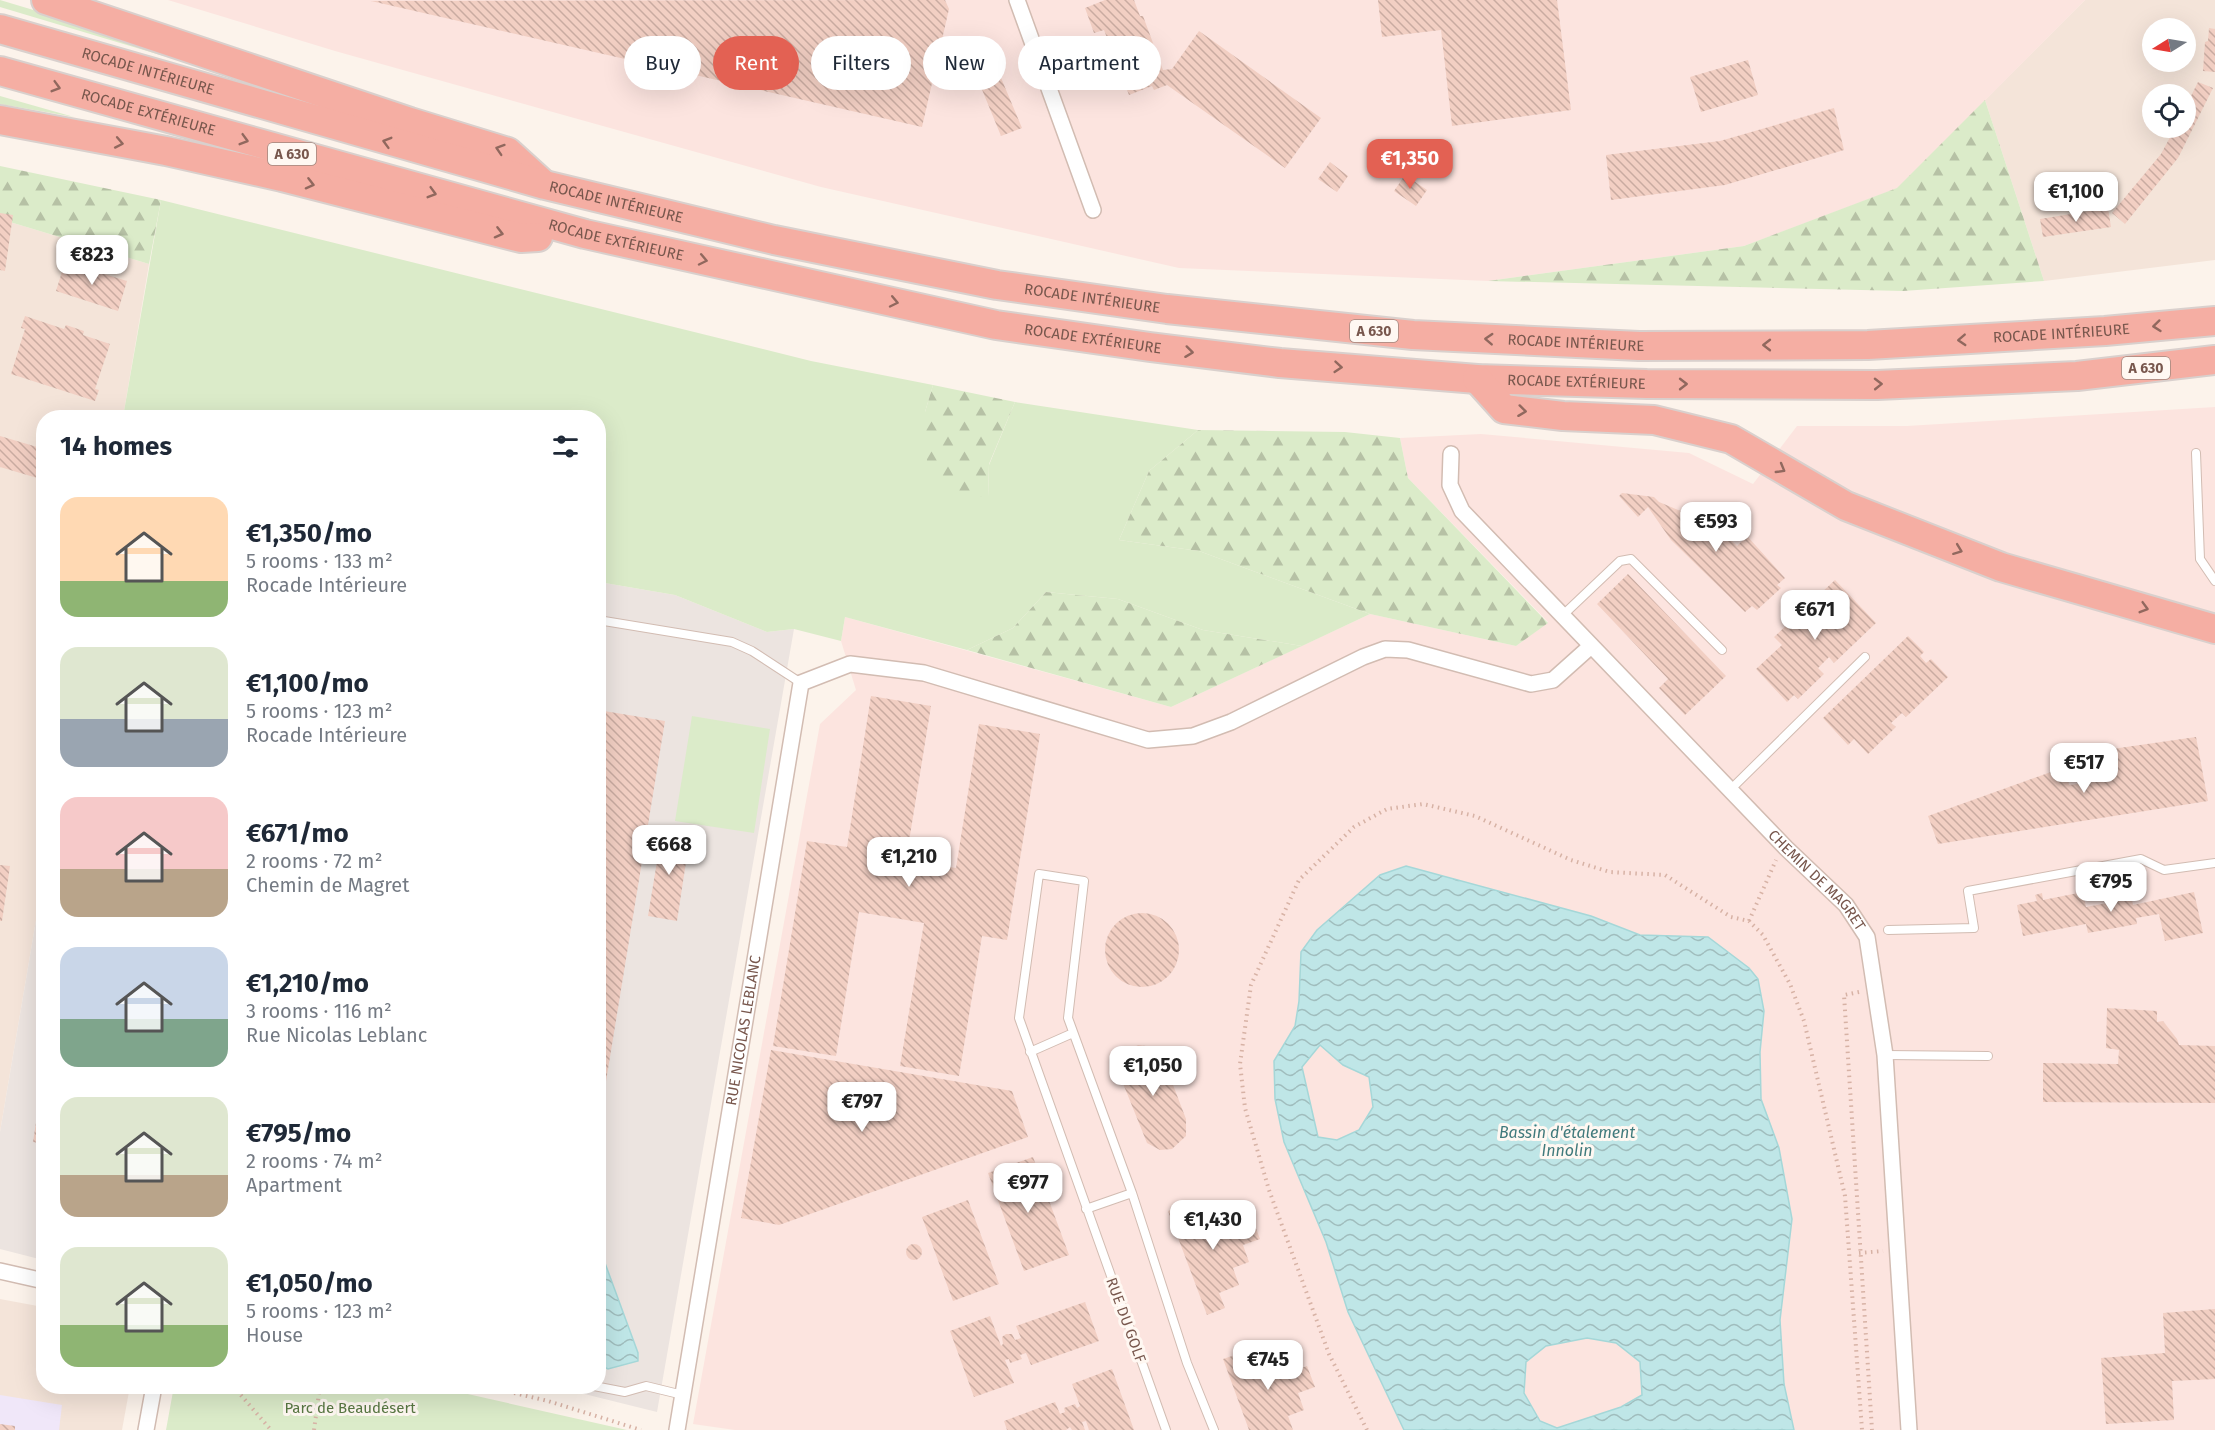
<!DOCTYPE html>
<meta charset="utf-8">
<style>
body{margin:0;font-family:"Fira Sans",sans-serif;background:#f6f6f7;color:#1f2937;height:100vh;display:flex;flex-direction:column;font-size:22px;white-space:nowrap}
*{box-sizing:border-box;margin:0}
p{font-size:20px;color:#747a83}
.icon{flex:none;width:33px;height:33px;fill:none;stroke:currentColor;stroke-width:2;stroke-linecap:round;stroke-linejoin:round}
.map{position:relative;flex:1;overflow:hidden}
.sheet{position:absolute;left:36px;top:410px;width:570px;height:984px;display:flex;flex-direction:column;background:#fff;border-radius:24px;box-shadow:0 6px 24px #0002}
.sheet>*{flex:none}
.top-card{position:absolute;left:624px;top:36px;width:570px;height:54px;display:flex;gap:12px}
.needle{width:39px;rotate:259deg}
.fabs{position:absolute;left:2142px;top:18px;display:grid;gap:12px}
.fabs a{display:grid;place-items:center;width:54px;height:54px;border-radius:50%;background:#fff;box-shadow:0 6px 24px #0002;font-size:30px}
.price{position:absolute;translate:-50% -51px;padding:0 14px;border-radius:12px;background:#fff;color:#222;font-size:20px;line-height:39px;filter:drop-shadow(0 2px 3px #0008)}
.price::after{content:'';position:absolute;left:50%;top:36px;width:18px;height:14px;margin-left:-9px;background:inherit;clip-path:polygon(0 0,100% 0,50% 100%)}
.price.current{background:#e36153;color:#fff}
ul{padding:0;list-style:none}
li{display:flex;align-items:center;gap:18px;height:150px;padding:0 24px}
li span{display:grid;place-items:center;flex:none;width:168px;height:120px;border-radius:18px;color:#555}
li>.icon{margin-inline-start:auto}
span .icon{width:72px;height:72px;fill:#fffc;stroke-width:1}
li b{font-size:26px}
h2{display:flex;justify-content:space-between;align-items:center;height:72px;padding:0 24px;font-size:26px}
.tag{padding:0 21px;border-radius:27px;background:#fff;box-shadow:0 6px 24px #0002;font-size:21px;line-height:54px}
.tag.current{background:#e36153;color:#fff}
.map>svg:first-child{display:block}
</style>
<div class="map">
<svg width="2215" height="1430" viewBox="0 0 2215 1430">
<defs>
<pattern id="forest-firs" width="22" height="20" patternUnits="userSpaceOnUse" patternTransform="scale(1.5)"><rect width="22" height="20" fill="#dbebc9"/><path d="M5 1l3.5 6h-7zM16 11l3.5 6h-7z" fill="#b6c1a5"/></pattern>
<pattern id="water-waves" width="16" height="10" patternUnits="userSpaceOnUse" patternTransform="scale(1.5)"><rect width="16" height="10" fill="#bfe6e7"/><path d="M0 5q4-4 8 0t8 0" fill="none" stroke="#a0bdbd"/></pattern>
<pattern id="building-back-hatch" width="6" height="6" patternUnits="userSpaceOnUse" patternTransform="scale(1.5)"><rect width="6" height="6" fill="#f2cfc3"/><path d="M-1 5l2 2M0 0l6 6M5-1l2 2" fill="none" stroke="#c9aba1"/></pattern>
</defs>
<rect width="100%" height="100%" fill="#fcf3eb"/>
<path fill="#f4e4d9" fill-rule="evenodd" d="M2085,0h130v260l-171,21 -59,-181zM2152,28h34v34h-34zM2152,94h34v34h-34z
M0,219l149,45 -26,153h-79l-1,462 -43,253z
M0,1299l43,8 1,79h86l-8,44h-122z"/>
<path fill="#fce4df" d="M168,0h1917l-187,188 -154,58 -256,35 -309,-13 -358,-81 -486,-136z
M2215,407v231l-2,4 2,2v786h-1480l-42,-6 127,-700 36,-34 -15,-49 4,-24 326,90 199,-93 146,32 32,-24 -140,-144 -8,-40 81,-4 208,19 64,31 44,-58h110z"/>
<path fill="#ece4e0" d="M599,582l76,13 92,37 27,-3 -137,783 -105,-26h46z
M43,879v381l-43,-11v-117z"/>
<path fill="#f0e7f9" d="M0,1395l62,10 -3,25h-59z"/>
<path fill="#dbebc9" d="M0,0l197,59v7l-197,-59z
M0,96l74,21 -74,-13z
M161,200l650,161 122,24 -8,27 63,85 1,-32 26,-63 183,28 -49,41 -30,69 80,11 171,63 -68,32 -99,-16 -85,-31 -72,-7 -33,36 -46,22 -122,-33 -4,24 -47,-12 -27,3 -92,-37 -76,-13 -1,-165h-475z
M692,716l78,13 -16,104 -79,-12z
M174,1386h258l195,44h-461z"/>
<path fill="url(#forest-firs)" d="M1985,100l59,181 -141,10 -415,-10 256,-35 153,-58z
M0,166l161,34 -12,64 -149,-45z
M933,385l82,17 -26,62 -1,33 -35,-1 -26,-33 -2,-51z
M1198,430l147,2 55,6 8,40 140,145 -32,23 -146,-32 -171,-63 -80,-11 30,-69z
M1046,592l72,7 85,31 99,16 -131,61 -204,-57 46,-22z"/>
<path fill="url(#water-waves)" stroke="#a5d7d8" stroke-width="1.5" fill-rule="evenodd" d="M1406,866l185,50 49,19 68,2 41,31 9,11 6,32 -4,41 1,47 18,49 13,71 -12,101 4,64 10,46h-390l-56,-118 -22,-70 -42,-100 -9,-43 -1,-38 21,-35 4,-25 2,-49 16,-22 63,-55zM1320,1045l23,20 26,12 4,30 -14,23 -22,10 -19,-3 -16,-70zM1587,1338l29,5 24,19 2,33 -21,12 -64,21 -17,-7 -16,-28 2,-31 20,-16z
M598,1244l40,109v8l-30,8 -4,-2 -5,-14z"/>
<path fill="url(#building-back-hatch)" d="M945,0l4,9 -27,118 -551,-126z
M1105,0h29l6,16h3l20,54 9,-1 27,-38 122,87 -36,50 -118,-83 -13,5 -2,-4 -23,9 -25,-65 -10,3 -9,-25z
M1378,0h179l14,110 -119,16 -11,-96 -59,7z
M2209,28l6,1v43l-12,-1 2,-29 3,-1z
M984,37l38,91 -21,8 -27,-66z
M1748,60l10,35 -57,17 -11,-35z
M2198,82l15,6 -35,70 -53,66 -13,-11 49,-59 14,-26h11v-22z
M1834,108l10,42 -119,35 -114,15 -5,-45 114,-14z
M1330,162l18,14 -11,16 -19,-13z
M1405,175l22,15 -11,16 -22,-15z
M2108,208l3,19 -68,10 -3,-18z
M0,213l13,2 -8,56 -5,-1z
M65,262l62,19 -9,30 -62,-20z
M25,316l39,13 2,-4 18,6 -1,4 27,9 -15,45 4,1 -4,11 -84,-27 14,-45 -4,-1z
M0,436l44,13v31l-44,-13z
M1622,493l32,4 5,5 36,15 11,11 7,-8 21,8 6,6 -8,7 5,5 10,-10 38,42 -8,7 4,3 -24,22 -5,-4 -7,6 -74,-72 -23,-33 -10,10 -19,-21z
M1628,574l98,102 -41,39 -26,-27 9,-9 -71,-75z
M1835,580l41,43 -42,40 -5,-6 -11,11 6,6 -26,25 -4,-4 -7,7 -31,-33 26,-24 -8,-8z
M1908,636l16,16 -4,4 6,7 5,-4 17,18 -42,40 -4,-4 -11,10 5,4 -28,27 -14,-15 -6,6 -25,-27z
M871,696l60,10 -25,154 50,8 23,-144 61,10 -33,206 -25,-4 -23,140 -59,-10 24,-143 -65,-11 -23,144 -63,-10 34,-205 40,6z
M598,710l67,11 -65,397h-2z
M2196,737l12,64 -270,43 -10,-28 137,-49 4,18 40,-5 -4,-30z
M662,831l28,5 -13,85 -29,-5z
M0,865l10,1 -8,55h-2z
M2129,883l4,22 61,-13 9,41 -38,8 -6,-27 -23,4 1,6 -49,9 -2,-9 -63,12 -6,-31 20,-4 -2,-6 7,-2 1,7 40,-8 3,15 22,-4 -3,-15z
M1105 950a37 37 0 1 1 74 0a37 37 0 1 1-74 0Z
M2107,1008l50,3v11l6,-1 14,18 2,6 36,1v57l-172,-1v-39l75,1 1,-14 -13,-2z
M1138,1045l15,2 9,9 24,63v17l-14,13 -12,1 -13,-7 -27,-67 -1,-8 4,-13z
M771,1050l241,41 16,46 -249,88 -38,-7z
M42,1084h2v60l-11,-2z
M1033,1157l36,98 -45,16 -36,-98z
M968,1200l31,84 -46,17 -31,-84z
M1186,1204l7,17 36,-13 6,16 17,-6 8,21 -17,6 6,17 -16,6 6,17 -20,8 6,15 -18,7 -39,-104z
M906 1252a8 8 0 1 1 16 0a8 8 0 1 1-16 0Z
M1085,1302l14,39 -68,24 -5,-12 -6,2 2,4 -12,4 -1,-4 -4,1 9,23 -40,14 -24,-66 40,-15 11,30 2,-2 -1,-7 4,-3h6l3,6 6,-2 -5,-12z
M2215,1309v70l-43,2 2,39 -68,4 -5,-66 64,-5 -2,-40z
M1241,1353l6,15 36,-14 7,18 17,-6 8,21 -17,6 6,17 -16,6 5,14h-44l-26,-71z
M1112,1369l22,61h-45l-3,-9 -4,1 3,8h-13l-2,-3 -4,3h-59l-3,-9 51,-19 5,12 5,-2 -1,-4 11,-4 2,4 3,-2 -8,-22z
M0,1424l15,2v4h-15z"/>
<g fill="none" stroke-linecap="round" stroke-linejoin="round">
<g stroke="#d2bcb2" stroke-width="10">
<path id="service" d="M2196,453l4,106 15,22
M1562,616l58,-55 11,-2 91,91
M598,620l134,22 20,9 49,32
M1730,790l135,-133
M1888,930l86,-2 -6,-37 173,-32 23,11 51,-7
M1030,1052l43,-19
M1885,1055l103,1
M1086,1209l46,-16
M594,1386l31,6 21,-6 37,9
M1166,1430l-147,-412 20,-144 45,7 -16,137 64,175 55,170 27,67"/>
</g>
<g stroke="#d2bcb2" stroke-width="18">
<g id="minor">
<path d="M1017,0l76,210"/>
<path id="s1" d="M1451,454l-1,31 12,26 324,337 60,57 21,32 18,118 24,375"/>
<path d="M0,1271l44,10"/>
<path d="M146,1430l8,-44"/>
<path id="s2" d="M677,1430l124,-747 49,-19 74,9 224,67 45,-4 38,-14 132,-65 22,-8 23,1 123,34 22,-4 38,-34"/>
</g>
</g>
<g stroke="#d9d0cd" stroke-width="32">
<g id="motorway">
<path d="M46,0l364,122 98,30 33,30"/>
<path id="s3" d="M0,29l545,156 229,55 223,45 170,24 246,26 226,11 229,-1 237,-14 110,-10"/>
<path id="s4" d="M0,71l585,163 411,91 154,22 130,16 197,16 170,5 230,1 200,-9 138,-16"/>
<path d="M0,120l166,31 116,26 239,61 17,-1"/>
<path d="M1477,379l27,30 59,7 91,4 77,19 115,67 155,61 214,62"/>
</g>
</g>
<path stroke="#d7b2a5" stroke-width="4" stroke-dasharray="1.5 4.5" stroke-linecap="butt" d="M1749,921l27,-61
M1859,992l-15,3 28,435
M1859,1253l24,-2
M233,1386l38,44
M485,1386l63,15 93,29
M314,1430l6,-44
M1367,1430l-38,-76 -60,-164 -24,-82 -5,-44 11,-79 48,-105 55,-53 33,-18 36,-5 52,12 96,44 39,12 55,3 66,42 18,4 14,14 27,49 14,37 41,175 17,234"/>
<use href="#service" stroke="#fff" stroke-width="8"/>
<use href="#minor" stroke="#fff" stroke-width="15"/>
<use href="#motorway" stroke="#f5aea3" stroke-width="28"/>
</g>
<defs><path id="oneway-chevron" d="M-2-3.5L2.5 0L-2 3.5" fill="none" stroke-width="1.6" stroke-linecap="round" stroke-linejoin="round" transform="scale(1.5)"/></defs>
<g stroke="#91685e">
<use href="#oneway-chevron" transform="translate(56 87) rotate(16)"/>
<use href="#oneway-chevron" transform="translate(244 140) rotate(16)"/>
<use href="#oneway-chevron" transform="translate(387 142) rotate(-164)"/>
<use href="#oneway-chevron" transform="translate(119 143) rotate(11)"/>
<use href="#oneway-chevron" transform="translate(500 149) rotate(-162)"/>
<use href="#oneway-chevron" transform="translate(310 184) rotate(14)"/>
<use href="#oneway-chevron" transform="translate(432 193) rotate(16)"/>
<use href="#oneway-chevron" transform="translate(499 233) rotate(14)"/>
<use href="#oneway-chevron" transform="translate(703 260) rotate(12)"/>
<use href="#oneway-chevron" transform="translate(894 302) rotate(12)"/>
<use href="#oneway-chevron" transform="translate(2157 326) rotate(174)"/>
<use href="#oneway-chevron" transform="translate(1489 339) rotate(-177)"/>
<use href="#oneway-chevron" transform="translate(1962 340) rotate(177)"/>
<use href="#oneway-chevron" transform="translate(1767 345) rotate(180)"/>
<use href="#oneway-chevron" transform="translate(1189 352) rotate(7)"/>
<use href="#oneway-chevron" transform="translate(1338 367) rotate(5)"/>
<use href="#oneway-chevron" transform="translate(1683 384)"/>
<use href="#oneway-chevron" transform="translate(1878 384) rotate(-1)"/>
<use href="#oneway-chevron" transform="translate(1522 411) rotate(7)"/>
<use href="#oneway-chevron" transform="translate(1781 469) rotate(30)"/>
<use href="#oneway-chevron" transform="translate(1958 550) rotate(21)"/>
<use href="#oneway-chevron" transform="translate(2144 608) rotate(16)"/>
</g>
<g text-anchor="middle" stroke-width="6" stroke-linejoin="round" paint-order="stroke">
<g fill="#fff8f2" stroke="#a0877e" stroke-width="1.5">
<rect x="268" y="143" width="48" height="22" rx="4.5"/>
<rect x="1350" y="320" width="48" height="22" rx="4.5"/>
<rect x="2122" y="357" width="48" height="22" rx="4.5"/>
</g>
<g font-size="14" font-weight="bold" fill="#78574d">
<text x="292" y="159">A 630</text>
<text x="1374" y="336">A 630</text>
<text x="2146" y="373">A 630</text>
</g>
<g font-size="15" fill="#78574d" stroke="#fff8f2">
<text dy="5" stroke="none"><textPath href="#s3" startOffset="154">ROCADE INTÉRIEURE</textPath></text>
<text dy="5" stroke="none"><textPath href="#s4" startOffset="154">ROCADE EXTÉRIEURE</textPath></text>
<text dy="5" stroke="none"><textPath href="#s3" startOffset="640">ROCADE INTÉRIEURE</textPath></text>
<text dy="5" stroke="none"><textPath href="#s4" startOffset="639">ROCADE EXTÉRIEURE</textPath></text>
<text dy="5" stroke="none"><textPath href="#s3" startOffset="1126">ROCADE INTÉRIEURE</textPath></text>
<text dy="5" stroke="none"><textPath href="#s3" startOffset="2098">ROCADE INTÉRIEURE</textPath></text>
<text dy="5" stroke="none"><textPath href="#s4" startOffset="1126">ROCADE EXTÉRIEURE</textPath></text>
<text dy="5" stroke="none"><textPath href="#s3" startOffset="1612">ROCADE INTÉRIEURE</textPath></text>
<text dy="5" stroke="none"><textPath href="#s4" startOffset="1612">ROCADE EXTÉRIEURE</textPath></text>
<text dy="5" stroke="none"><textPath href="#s1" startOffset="572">CHEMIN DE MAGRET</textPath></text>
<text dy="5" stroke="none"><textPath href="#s2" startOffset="405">RUE NICOLAS LEBLANC</textPath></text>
<text transform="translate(1126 1320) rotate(70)" y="5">RUE DU GOLF</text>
</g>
<g font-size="15" fill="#587742" stroke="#fff8f2">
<text x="350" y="1413">Parc de Beaudésert</text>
</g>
<g font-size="16" font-style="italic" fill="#407a7c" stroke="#fff8f2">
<text x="1567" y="1138">Bassin d'étalement<tspan x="1567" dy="18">Innolin</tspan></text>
</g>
</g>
</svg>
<div class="fabs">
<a><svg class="needle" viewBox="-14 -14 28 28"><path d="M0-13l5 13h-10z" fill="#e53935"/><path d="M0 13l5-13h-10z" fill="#747a83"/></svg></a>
<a><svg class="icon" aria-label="locate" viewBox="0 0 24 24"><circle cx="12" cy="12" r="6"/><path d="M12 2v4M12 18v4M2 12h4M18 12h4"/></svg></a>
</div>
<b class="price current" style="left:1410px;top:190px">€1,350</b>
<b class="price" style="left:2076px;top:223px">€1,100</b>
<b class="price" style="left:92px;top:286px">€823</b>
<b class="price" style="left:1716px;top:553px">€593</b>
<b class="price" style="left:1815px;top:641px">€671</b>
<b class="price" style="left:2084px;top:794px">€517</b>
<b class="price" style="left:669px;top:876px">€668</b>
<b class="price" style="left:909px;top:888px">€1,210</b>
<b class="price" style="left:2111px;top:913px">€795</b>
<b class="price" style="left:1153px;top:1097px">€1,050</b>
<b class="price" style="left:862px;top:1133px">€797</b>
<b class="price" style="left:1028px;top:1214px">€977</b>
<b class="price" style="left:1213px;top:1251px">€1,430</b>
<b class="price" style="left:1268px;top:1391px">€745</b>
<div class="top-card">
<a class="tag">Buy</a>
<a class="tag current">Rent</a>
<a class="tag">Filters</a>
<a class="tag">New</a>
<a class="tag">Apartment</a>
</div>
<section class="sheet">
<h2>14 homes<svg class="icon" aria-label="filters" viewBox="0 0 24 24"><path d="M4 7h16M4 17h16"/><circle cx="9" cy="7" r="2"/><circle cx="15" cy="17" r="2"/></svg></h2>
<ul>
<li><span style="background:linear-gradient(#ffd9b3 70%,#8fb573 0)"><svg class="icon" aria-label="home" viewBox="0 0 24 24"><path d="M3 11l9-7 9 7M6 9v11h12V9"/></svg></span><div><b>€1,350/mo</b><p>5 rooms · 133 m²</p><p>Rocade Intérieure</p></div></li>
<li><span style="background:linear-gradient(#dfe7d0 60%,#9aa5b1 0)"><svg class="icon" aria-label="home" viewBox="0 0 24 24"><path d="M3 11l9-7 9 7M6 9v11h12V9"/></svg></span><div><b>€1,100/mo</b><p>5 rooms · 123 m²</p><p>Rocade Intérieure</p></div></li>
<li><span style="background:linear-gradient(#f6c9c9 60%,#b9a48a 0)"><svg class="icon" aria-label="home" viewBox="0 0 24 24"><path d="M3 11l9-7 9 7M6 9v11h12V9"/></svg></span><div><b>€671/mo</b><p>2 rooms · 72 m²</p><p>Chemin de Magret</p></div></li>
<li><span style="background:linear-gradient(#c9d6e8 60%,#7fa58c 0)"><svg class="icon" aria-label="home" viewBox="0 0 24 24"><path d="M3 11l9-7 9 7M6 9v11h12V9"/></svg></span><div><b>€1,210/mo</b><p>3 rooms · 116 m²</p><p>Rue Nicolas Leblanc</p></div></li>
<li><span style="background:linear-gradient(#dfe7d0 65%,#b9a48a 0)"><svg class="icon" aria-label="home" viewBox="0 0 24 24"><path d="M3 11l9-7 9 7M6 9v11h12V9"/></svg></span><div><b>€795/mo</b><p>2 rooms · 74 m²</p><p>Apartment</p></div></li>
<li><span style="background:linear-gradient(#dfe7d0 65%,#8fb573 0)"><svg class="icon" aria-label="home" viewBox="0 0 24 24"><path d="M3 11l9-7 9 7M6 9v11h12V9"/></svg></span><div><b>€1,050/mo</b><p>5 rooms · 123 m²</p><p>House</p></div></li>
</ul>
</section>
</div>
